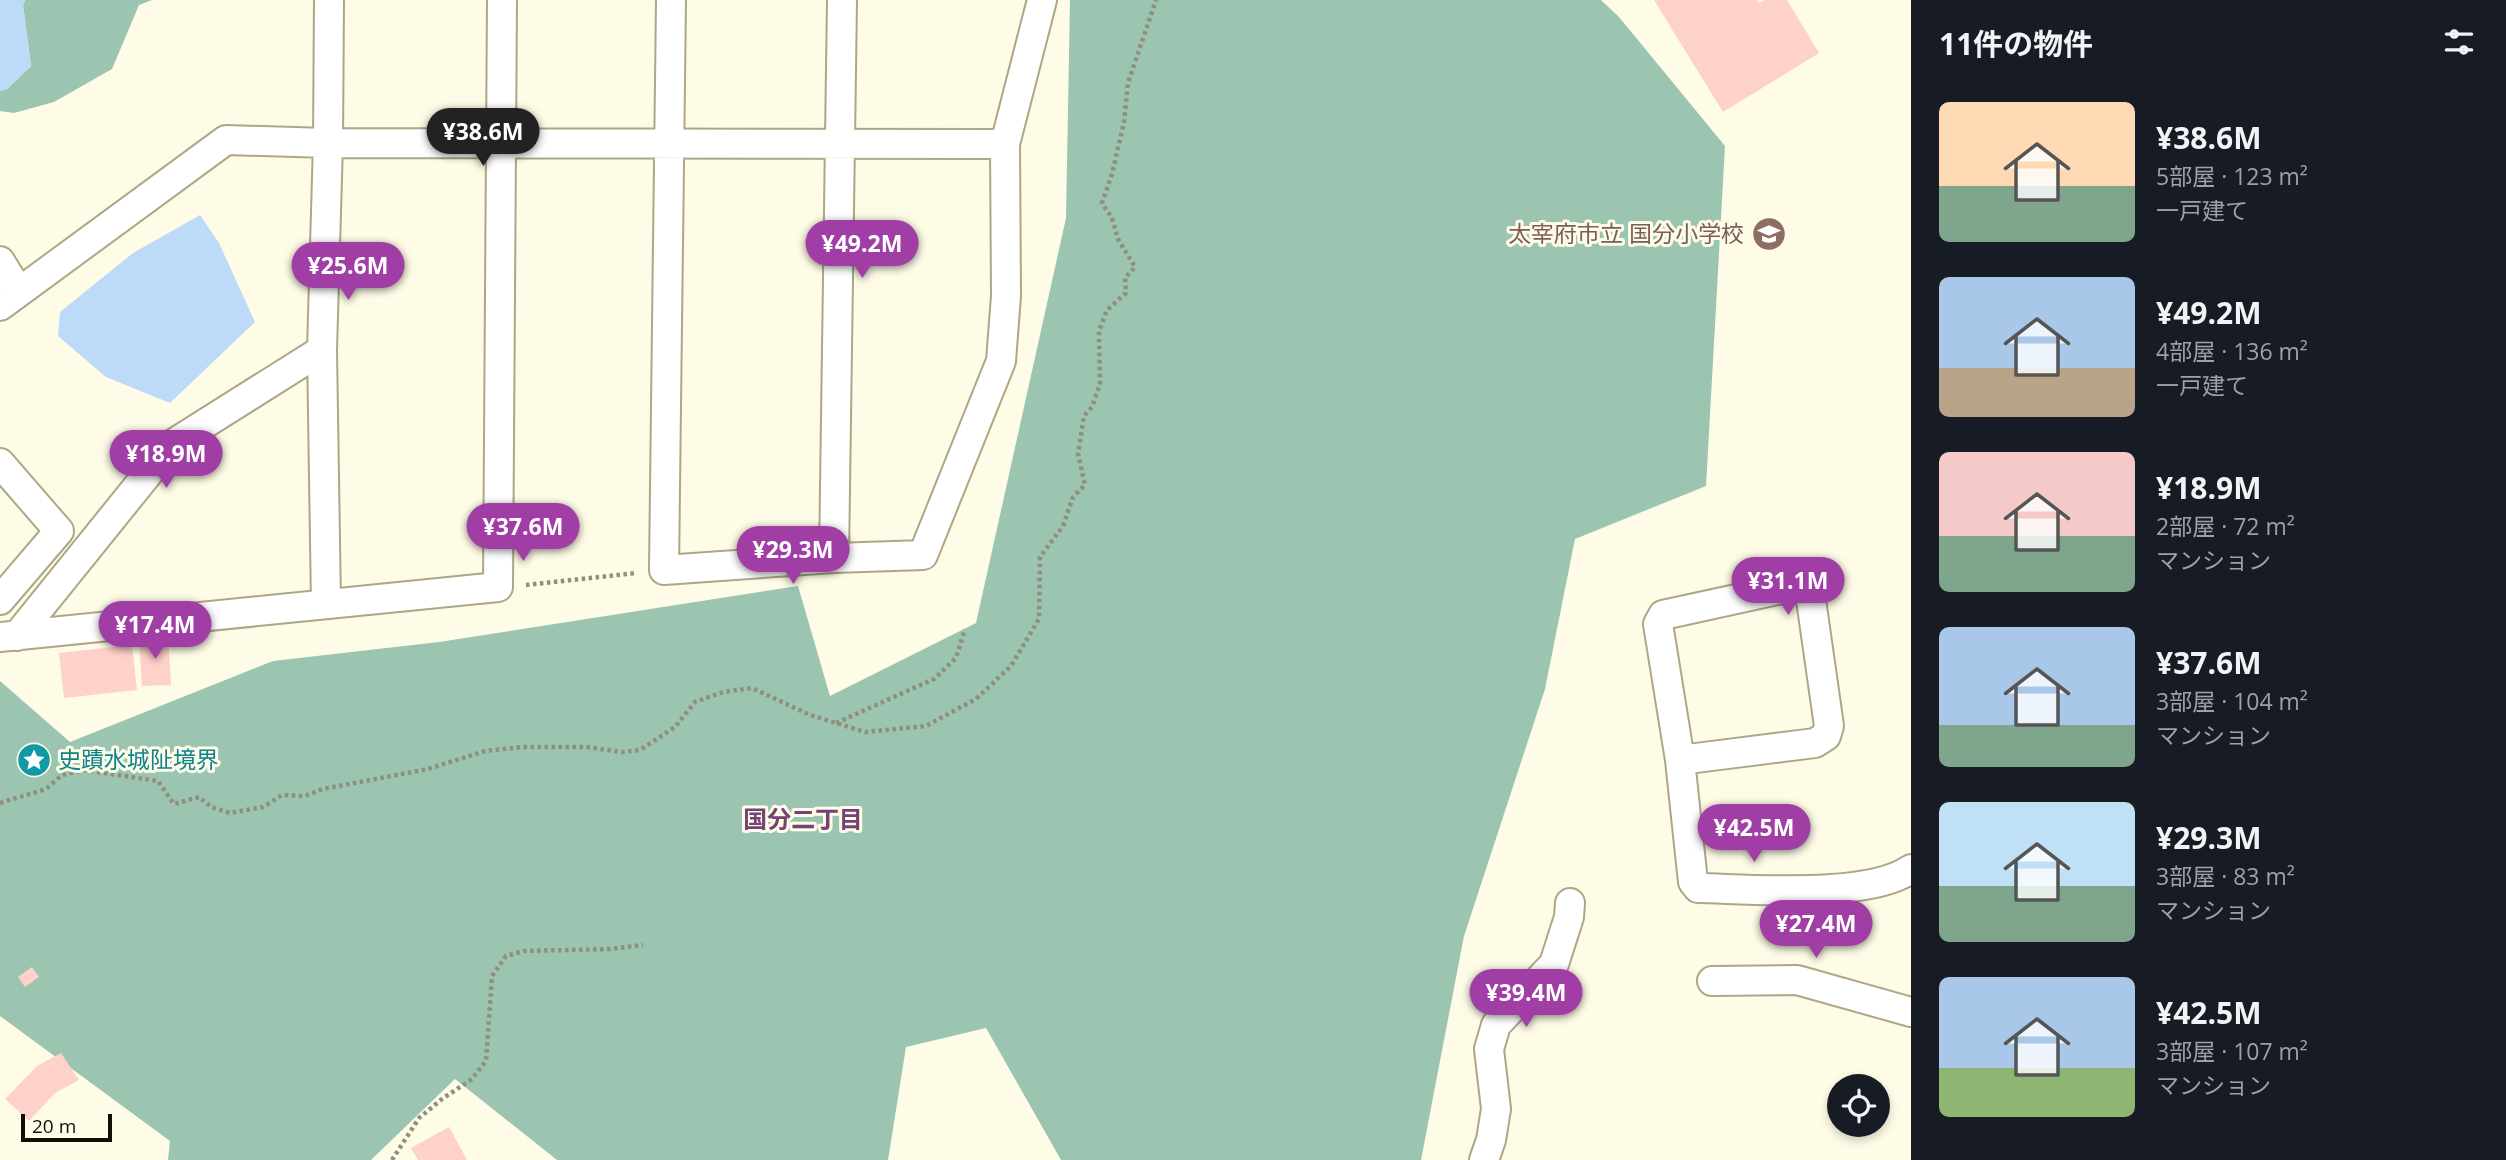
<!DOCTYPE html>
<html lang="ja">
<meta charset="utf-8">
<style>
body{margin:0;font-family:"Open Sans","Noto Sans JP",sans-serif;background:#20242c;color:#f1f3f6;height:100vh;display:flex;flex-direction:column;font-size:26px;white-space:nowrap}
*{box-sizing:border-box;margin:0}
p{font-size:23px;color:#9ea1a6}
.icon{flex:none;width:38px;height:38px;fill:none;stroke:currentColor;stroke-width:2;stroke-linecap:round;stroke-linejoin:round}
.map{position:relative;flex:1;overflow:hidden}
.side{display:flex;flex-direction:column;background:#171b24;width:595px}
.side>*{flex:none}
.fabs{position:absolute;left:1827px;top:1074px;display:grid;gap:14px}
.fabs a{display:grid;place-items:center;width:63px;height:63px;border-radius:50%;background:#171b24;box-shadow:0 4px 10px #0003;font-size:35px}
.scale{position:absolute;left:21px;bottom:18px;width:91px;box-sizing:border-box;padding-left:7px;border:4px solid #110f04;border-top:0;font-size:19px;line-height:24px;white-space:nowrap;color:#110f04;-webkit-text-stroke:5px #fefbe6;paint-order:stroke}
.price{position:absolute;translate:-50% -60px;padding:0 16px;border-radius:24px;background:#a03ea6;color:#fff;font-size:23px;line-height:46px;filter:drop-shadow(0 2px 4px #0008)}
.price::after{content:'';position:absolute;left:50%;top:42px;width:21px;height:16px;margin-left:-10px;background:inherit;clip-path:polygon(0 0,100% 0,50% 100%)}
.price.active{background:#222;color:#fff}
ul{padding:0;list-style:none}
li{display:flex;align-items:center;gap:21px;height:175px;padding:0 28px}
li span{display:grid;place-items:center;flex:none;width:196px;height:140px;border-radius:10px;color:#555}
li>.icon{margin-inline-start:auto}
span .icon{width:84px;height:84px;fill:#fffc;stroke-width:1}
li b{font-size:30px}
h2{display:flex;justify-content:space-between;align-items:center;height:84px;padding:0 28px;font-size:30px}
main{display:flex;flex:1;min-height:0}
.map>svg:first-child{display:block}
</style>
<main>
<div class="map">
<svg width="1911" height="1160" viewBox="0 0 1911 1160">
<rect width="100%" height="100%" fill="#fefbe6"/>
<path fill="#9cc5b1" d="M25,0h127l-13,5 -27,64 -58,33 -40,11 -14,-2v-20l7,-2 24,-23 -8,-61z
M1070,0h531l18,17 106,129 -19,340 -131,53 -30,150 -81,247 -43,224h-360l-75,-132 -80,19 -18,113h-331l-102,-81 -84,81h-203l2,-19 -170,-125v-335l70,61 203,-81 166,-19 359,-56 32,110 146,-73 90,-405z"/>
<path fill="#bddbf8" d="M0,0h25l-2,5 8,61 -24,23 -7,2z
M200,215l19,28 36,79 -85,81 -64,-26 -48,-41 2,-24 73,-59z"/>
<path fill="#fed1ca" d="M1654,0h103l2,3 6,-3h22l32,53 -96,59z
M168,637l3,48 -29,1 -3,-48z
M132,645l5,45 -73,8 -5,-45z
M32,967l7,10 -14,10 -7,-10z
M61,1053l18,27 -24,13 -26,28 -24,-22 32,-33z
M449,1127l18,33h-49l-7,-12z"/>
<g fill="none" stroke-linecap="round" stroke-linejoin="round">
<g stroke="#ada786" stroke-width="32">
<path id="street" d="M671,0l-7,570 170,-12 89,-3 78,-194 5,-65 -1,-152 37,-144
M0,261l19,31
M0,306l226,-166 102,3 677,1
M0,463l59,68 -59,69
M834,558l8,-558
M326,604l-4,-254 6,-207 1,-143
M17,636l154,-191 151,-95
M0,637l498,-50 4,-587
M1680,760l135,-17 11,-7 3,-10 -18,-126 -6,-10 -9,-4 -133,29 -5,9 22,136 13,122 5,6c54,1 170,11 213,-19
M1712,981l85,-1 114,32
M1484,1160l7,-20 5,-31 -7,-60 7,-24 58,-61 15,-47 1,-14"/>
</g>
<path stroke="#908e7d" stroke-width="4.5" stroke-dasharray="3.5 3.5" stroke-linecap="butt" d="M526,585l110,-12
M836,723l98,-44 22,-21 9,-29
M0,803l46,-14 16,-14 22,-5 74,11 16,23 25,-7 12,10 19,6 33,-6 19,-12 23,1 18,-7 105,-20 57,-18 38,-4h63l36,5 18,-2 35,-23 20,-25 28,-10 29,-4 58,27 55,17 61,-6 50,-27 35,-33 28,-47 1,-62 23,-31 10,-29 12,-12 -7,-31 6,-38 8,-9 8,-23 -1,-53 8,-21 19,-17 -1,-15 10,-11 -17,-28 -6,-21 -10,-15 10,-29 12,-52 4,-39 28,-83
M392,1160l27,-42 23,-19 30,-20 14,-18 6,-85 14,-20 18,-5 86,-2 33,-4"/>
<use href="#street" stroke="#fff" stroke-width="28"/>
</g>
<defs>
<g id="school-disc" transform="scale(1.75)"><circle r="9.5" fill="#8d6e63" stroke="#fefbe6"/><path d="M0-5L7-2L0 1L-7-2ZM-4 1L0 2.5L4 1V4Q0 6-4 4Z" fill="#fff"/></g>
<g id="sight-disc" transform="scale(1.75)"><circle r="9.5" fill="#0f9aa8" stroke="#fefbe6"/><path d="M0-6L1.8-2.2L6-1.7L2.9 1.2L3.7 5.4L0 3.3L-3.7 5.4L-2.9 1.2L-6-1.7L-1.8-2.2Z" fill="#fff"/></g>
</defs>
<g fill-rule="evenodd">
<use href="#school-disc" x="1769" y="234"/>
<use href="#sight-disc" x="34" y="760"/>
</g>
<g text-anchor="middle" stroke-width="6" stroke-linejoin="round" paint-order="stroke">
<g font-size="23" fill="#785e54" stroke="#fefbe6" text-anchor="end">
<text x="1744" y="242">太宰府市立 国分小学校</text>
</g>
<g font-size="23" fill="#0d838f" stroke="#fefbe6" text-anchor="start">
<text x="58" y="768">史蹟水城阯境界</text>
</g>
<g font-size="24" font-weight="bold" fill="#734276" stroke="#fefbe6">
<text x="803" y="828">国分二丁目</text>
</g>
</g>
</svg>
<div class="fabs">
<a><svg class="icon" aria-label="locate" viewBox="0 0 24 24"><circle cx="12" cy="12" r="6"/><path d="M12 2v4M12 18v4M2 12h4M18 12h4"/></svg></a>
</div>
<div class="scale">20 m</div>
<b class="price active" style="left:483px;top:168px">¥38.6M</b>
<b class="price" style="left:862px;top:280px">¥49.2M</b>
<b class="price" style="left:348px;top:302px">¥25.6M</b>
<b class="price" style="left:166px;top:490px">¥18.9M</b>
<b class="price" style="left:523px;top:563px">¥37.6M</b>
<b class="price" style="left:793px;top:586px">¥29.3M</b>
<b class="price" style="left:1788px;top:617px">¥31.1M</b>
<b class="price" style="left:155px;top:661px">¥17.4M</b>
<b class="price" style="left:1754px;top:864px">¥42.5M</b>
<b class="price" style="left:1816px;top:960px">¥27.4M</b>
<b class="price" style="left:1526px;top:1029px">¥39.4M</b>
</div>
<section class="side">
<h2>11件の物件<svg class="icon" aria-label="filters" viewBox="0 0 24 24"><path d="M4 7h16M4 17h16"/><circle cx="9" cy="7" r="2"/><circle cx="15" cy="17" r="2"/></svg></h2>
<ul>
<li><span style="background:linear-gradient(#ffd9b3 60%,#7fa58c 0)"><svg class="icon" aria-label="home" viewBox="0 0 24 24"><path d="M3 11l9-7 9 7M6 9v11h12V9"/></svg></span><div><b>¥38.6M</b><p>5部屋 · 123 m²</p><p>一戸建て</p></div></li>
<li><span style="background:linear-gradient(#a9c7e8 65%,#b9a48a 0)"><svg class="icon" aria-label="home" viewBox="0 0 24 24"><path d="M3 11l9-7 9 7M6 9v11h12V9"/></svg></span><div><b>¥49.2M</b><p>4部屋 · 136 m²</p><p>一戸建て</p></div></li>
<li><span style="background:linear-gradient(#f6c9c9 60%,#7fa58c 0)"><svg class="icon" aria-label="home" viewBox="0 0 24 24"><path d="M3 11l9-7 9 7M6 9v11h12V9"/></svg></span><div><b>¥18.9M</b><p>2部屋 · 72 m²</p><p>マンション</p></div></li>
<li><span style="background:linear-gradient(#a9c7e8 70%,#7fa58c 0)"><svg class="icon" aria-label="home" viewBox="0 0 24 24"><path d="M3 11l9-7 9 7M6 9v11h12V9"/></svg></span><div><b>¥37.6M</b><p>3部屋 · 104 m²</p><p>マンション</p></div></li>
<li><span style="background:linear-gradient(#bfe0f5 60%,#7fa58c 0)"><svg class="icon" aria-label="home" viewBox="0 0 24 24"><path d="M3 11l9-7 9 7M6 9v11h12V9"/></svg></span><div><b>¥29.3M</b><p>3部屋 · 83 m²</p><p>マンション</p></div></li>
<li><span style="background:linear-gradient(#a9c7e8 65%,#8fb573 0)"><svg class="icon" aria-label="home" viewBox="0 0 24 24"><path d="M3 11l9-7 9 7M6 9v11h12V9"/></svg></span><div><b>¥42.5M</b><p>3部屋 · 107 m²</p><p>マンション</p></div></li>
</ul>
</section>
</main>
